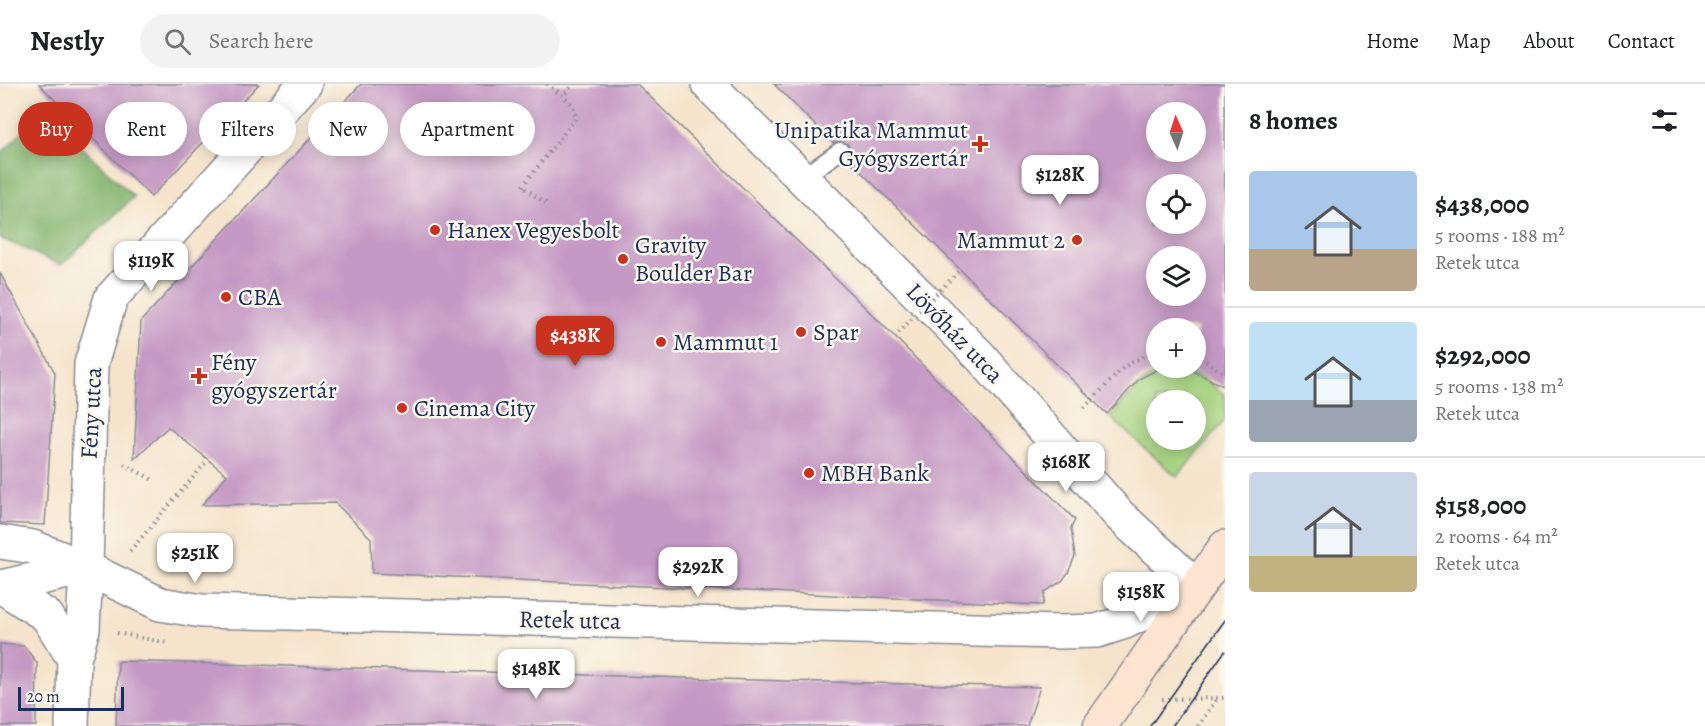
<!DOCTYPE html>
<meta charset="utf-8">
<style>
body{margin:0;font-family:Alegreya,serif;background:#f2f2f2;color:#202124;height:100vh;display:flex;flex-direction:column;font-size:22px;white-space:nowrap}
*{box-sizing:border-box;margin:0}
p{font-size:20px;color:#757577}
.icon{flex:none;width:33px;height:33px;fill:none;stroke:currentColor;stroke-width:2;stroke-linecap:round;stroke-linejoin:round}
.map{position:relative;flex:1;overflow:hidden}
.panel{display:flex;flex-direction:column;background:#fff;width:480px}
.panel>*{flex:none}
.hud{position:absolute;left:18px;top:18px;width:570px;height:54px;display:flex;gap:12px}
.needle{width:39px;rotate:357deg}
.buttons{position:absolute;left:1146px;top:18px;display:grid;gap:12px}
.buttons a{display:grid;place-items:center;width:60px;height:60px;border-radius:50%;background:#fff;box-shadow:0 3px 15px #0003;font-size:30px}
.scale{position:absolute;left:18px;bottom:15px;width:106px;box-sizing:border-box;padding-left:6px;border:3px solid #1b2f5e;border-top:0;font-size:16px;line-height:21px;white-space:nowrap;color:#1b2f5e;-webkit-text-stroke:4px #fbf7ec;paint-order:stroke}
.price{position:absolute;translate:-50% -51px;padding:0 14px;border-radius:12px;background:#fff;color:#222;font-size:20px;line-height:39px;filter:drop-shadow(0 2px 3px #0008)}
.price::after{content:'';position:absolute;left:50%;top:36px;width:18px;height:14px;margin-left:-9px;background:inherit;clip-path:polygon(0 0,100% 0,50% 100%)}
.price.active{background:#c8321e;color:#fff}
ul{padding:0;list-style:none}
li{display:flex;align-items:center;gap:18px;height:150px;padding:0 24px}
li+li{border-top:2px solid #e0e0e0}
li span{display:grid;place-items:center;flex:none;width:168px;height:120px;border-radius:6px;color:#555}
li>.icon{margin-inline-start:auto}
span .icon{width:72px;height:72px;fill:#fffc;stroke-width:1}
li b{font-size:26px}
h2{display:flex;justify-content:space-between;align-items:center;height:72px;padding:0 24px;font-size:26px}
.pill{padding:0 21px;border-radius:27px;background:#fff;box-shadow:0 3px 15px #0003;font-size:21px;line-height:54px}
.pill.active{background:#c8321e;color:#fff}
header{display:flex;align-items:center;gap:36px;box-sizing:border-box;height:84px;padding:0 30px;background:#fff;border-bottom:2px solid #e0e0e0}
header strong{font-size:28px}
nav{display:flex;gap:33px;margin-inline-start:auto;font-size:21px}
.search{width:420px;height:54px;background:#f2f2f2;display:flex;align-items:center;gap:15px;box-sizing:border-box;padding:0 21px;border-radius:33px;color:#757577;font-size:22px}
main{display:flex;flex:1;min-height:0}
.map>svg:first-child{display:block}
</style>
<header>
<strong>Nestly</strong>
<div class="search"><svg class="icon" aria-label="search" viewBox="0 0 24 24"><circle cx="10" cy="10" r="6"/><path d="M15 15l6 6"/></svg>Search here</div>
<nav><a>Home</a><a>Map</a><a>About</a><a>Contact</a></nav>
</header>
<main>
<div class="map">
<svg width="1225" height="642" viewBox="0 0 1225 642">
<rect width="100%" height="100%" fill="#fbf7ec"/>
<filter id="ink" filterUnits="userSpaceOnUse"><feTurbulence type="fractalNoise" baseFrequency=".0167" numOctaves="2"/><feDisplacementMap in="SourceGraphic" scale="12" xChannelSelector="R" yChannelSelector="G"/><feConvolveMatrix kernelMatrix="1 2 1 2 8 2 1 2 1" color-interpolation-filters="sRGB"/></filter>
<filter id="wash" filterUnits="userSpaceOnUse"><feTurbulence type="fractalNoise" baseFrequency=".008" numOctaves="4" result="noise"/><feDisplacementMap in="SourceGraphic" scale="24" xChannelSelector="R" yChannelSelector="G"/><feGaussianBlur stdDeviation="1.35" result="paint"/><feColorMatrix in="noise" values="0 0 0 0 0 0 0 0 0 0 0 0 0 0 0 0 0 1.4 0 .05"/><feComposite in="paint" operator="in"/></filter>
<g filter="url(#wash)">
<rect width="100%" height="100%" fill="#f5e4cb"/>
<path fill="#a8d583" stroke="#628270" stroke-width="1.5" fill-rule="evenodd" d="M1180,285l23,9 22,17v25l-48,57 -67,-60c20,-22 37,-49 70,-48zM1156,316h40v40h-40z"/>
<path fill="#86b671" stroke="#507268" stroke-width="1.5" d="M43,26l91,87 -73,68 -61,-27v-83z"/>
<g id="blocks">
<path fill="#c599c5" fill-rule="evenodd" d="M39,0h220l-108,113z
M361,0h276l248,243 190,193 -4,8 4,28 -7,17 -6,8 -17,11 -2,13 -671,-32 -1,-35 -36,-35 -133,2 25,-30 -59,-48 -34,32 7,-138z
M774,0h451v303l-38,-19h9v-40h-40v40h4l-21,11 -32,35 -260,-256 3,-7 -2,-7 -8,-3 -7,2zM1156,28h40v40h-40zM1156,100h40v40h-40zM1156,172h40v40h-40z
M0,189l55,100 -10,152 -45,-2z
M0,560l24,2 13,17 -1,63h-36z
M118,577l668,20 254,6 -13,39h-911z"/>
</g>
</g>
<g filter="url(#ink)">
<use href="#blocks" fill-opacity="0" stroke="#888a94" stroke-width="1.5"/>
<g fill="none" stroke-linecap="round" stroke-linejoin="round">
<g stroke="#888a94" stroke-width="20">
<path id="service" d="M802,94l38,-27"/>
</g>
<g stroke="#888a94" stroke-width="36">
<path id="minor" d="M0,458l33,5 53,21 74,36 42,7 858,21 37,-1 28,-9 72,-35 -78,-72 -139,-159 -272,-272
M0,503l86,-19
M2,503l45,29 27,43
M72,642l2,-67 9,-30 3,-61 5,-204 20,-66 194,-214"/>
</g>
<g stroke="#888a94" stroke-width="36">
<path id="secondary" d="M1100,642l125,-179"/>
</g>
<path stroke="#888a94" stroke-width="4" stroke-dasharray="1.5 4.5" stroke-linecap="butt" d="M547,0l16,12 11,-12
M546,119l-24,-16 54,-69 -2,-11 -11,-11
M825,186l4,-3
M1196,270l29,20
M1084,324l41,-42 31,-16
M124,380l29,16
M130,467l78,-91
M117,549l51,10
M1162,615l63,-1
M1198,642l18,-26"/>
<use href="#service" stroke="#fff" stroke-width="16"/>
<use href="#minor" stroke="#fff" stroke-width="33"/>
<use href="#secondary" stroke="#fde4d1" stroke-width="33"/>
<path stroke="#1b2f5e" stroke-width="1.5" d="M1150,642l75,-106
M1172,642l53,-75"/>
<path stroke="#888a94" stroke-width="4" stroke-dasharray="1.5 4.5" stroke-linecap="butt" d="M894,253l66,-67"/>
</g>
</g>
<g fill="#c8321e" stroke="#fbf7ec" stroke-width="2">
<path d="M977 51h6v6h6v6h-6v6h-6v-6h-6v-6h6z"/>
<circle cx="435" cy="146" r="6"/>
<circle cx="1077" cy="156" r="6"/>
<circle cx="623" cy="175" r="6"/>
<circle cx="226" cy="213" r="6"/>
<circle cx="801" cy="248" r="6"/>
<circle cx="661" cy="258" r="6"/>
<path d="M196 283h6v6h6v6h-6v6h-6v-6h-6v-6h6z"/>
<circle cx="402" cy="324" r="6"/>
<circle cx="809" cy="389" r="6"/>
</g>
<g text-anchor="middle" stroke-width="5" stroke-linejoin="round" paint-order="stroke">
<g font-size="24" fill="#1b2f5e" stroke="#fbf7ec" text-anchor="start">
<text x="968" y="54" text-anchor="end">Unipatika Mammut<tspan x="968" dy="28">Gyógyszertár</tspan></text>
<text x="447" y="154">Hanex Vegyesbolt</text>
<text x="1065" y="164" text-anchor="end">Mammut 2</text>
<text x="635" y="169">Gravity<tspan x="635" dy="28">Boulder Bar</tspan></text>
<text x="238" y="221">CBA</text>
<text x="813" y="256">Spar</text>
<text x="673" y="266">Mammut 1</text>
<text x="211" y="286">Fény<tspan x="211" dy="28">gyógyszertár</tspan></text>
<text x="414" y="332">Cinema City</text>
<text x="821" y="397">MBH Bank</text>
</g>
<g font-size="24" fill="#1b2f5e" stroke="#fbf7ec">
<text transform="translate(955 249) rotate(46)" y="8">Lövőház utca</text>
<text transform="translate(91 329) rotate(-87)" y="8">Fény utca</text>
<text transform="translate(570 536) rotate(1)" y="8">Retek utca</text>
</g>
</g>
</svg>
<div class="buttons">
<a><svg class="needle" viewBox="-14 -14 28 28"><path d="M0-13l5 13h-10z" fill="#e53935"/><path d="M0 13l5-13h-10z" fill="#757577"/></svg></a>
<a><svg class="icon" aria-label="locate" viewBox="0 0 24 24"><circle cx="12" cy="12" r="6"/><path d="M12 2v4M12 18v4M2 12h4M18 12h4"/></svg></a>
<a><svg class="icon" aria-label="layers" viewBox="0 0 24 24"><path d="M12 4l9 5-9 5-9-5zM3 14l9 5 9-5"/></svg></a>
<a>+</a>
<a>−</a>
</div>
<div class="scale">20 m</div>
<b class="price" style="left:1060px;top:122px">$128K</b>
<b class="price" style="left:151px;top:208px">$119K</b>
<b class="price active" style="left:575px;top:283px">$438K</b>
<b class="price" style="left:1066px;top:409px">$168K</b>
<b class="price" style="left:195px;top:500px">$251K</b>
<b class="price" style="left:698px;top:514px">$292K</b>
<b class="price" style="left:1141px;top:539px">$158K</b>
<b class="price" style="left:536px;top:616px">$148K</b>
<div class="hud">
<a class="pill active">Buy</a>
<a class="pill">Rent</a>
<a class="pill">Filters</a>
<a class="pill">New</a>
<a class="pill">Apartment</a>
</div>
</div>
<section class="panel">
<h2>8 homes<svg class="icon" aria-label="filters" viewBox="0 0 24 24"><path d="M4 7h16M4 17h16"/><circle cx="9" cy="7" r="2"/><circle cx="15" cy="17" r="2"/></svg></h2>
<ul>
<li><span style="background:linear-gradient(#a9c7e8 65%,#b9a48a 0)"><svg class="icon" aria-label="home" viewBox="0 0 24 24"><path d="M3 11l9-7 9 7M6 9v11h12V9"/></svg></span><div><b>$438,000</b><p>5 rooms · 188 m²</p><p>Retek utca</p></div></li>
<li><span style="background:linear-gradient(#bfe0f5 65%,#9aa5b1 0)"><svg class="icon" aria-label="home" viewBox="0 0 24 24"><path d="M3 11l9-7 9 7M6 9v11h12V9"/></svg></span><div><b>$292,000</b><p>5 rooms · 138 m²</p><p>Retek utca</p></div></li>
<li><span style="background:linear-gradient(#c9d6e8 70%,#c2b280 0)"><svg class="icon" aria-label="home" viewBox="0 0 24 24"><path d="M3 11l9-7 9 7M6 9v11h12V9"/></svg></span><div><b>$158,000</b><p>2 rooms · 64 m²</p><p>Retek utca</p></div></li>
</ul>
</section>
</main>
